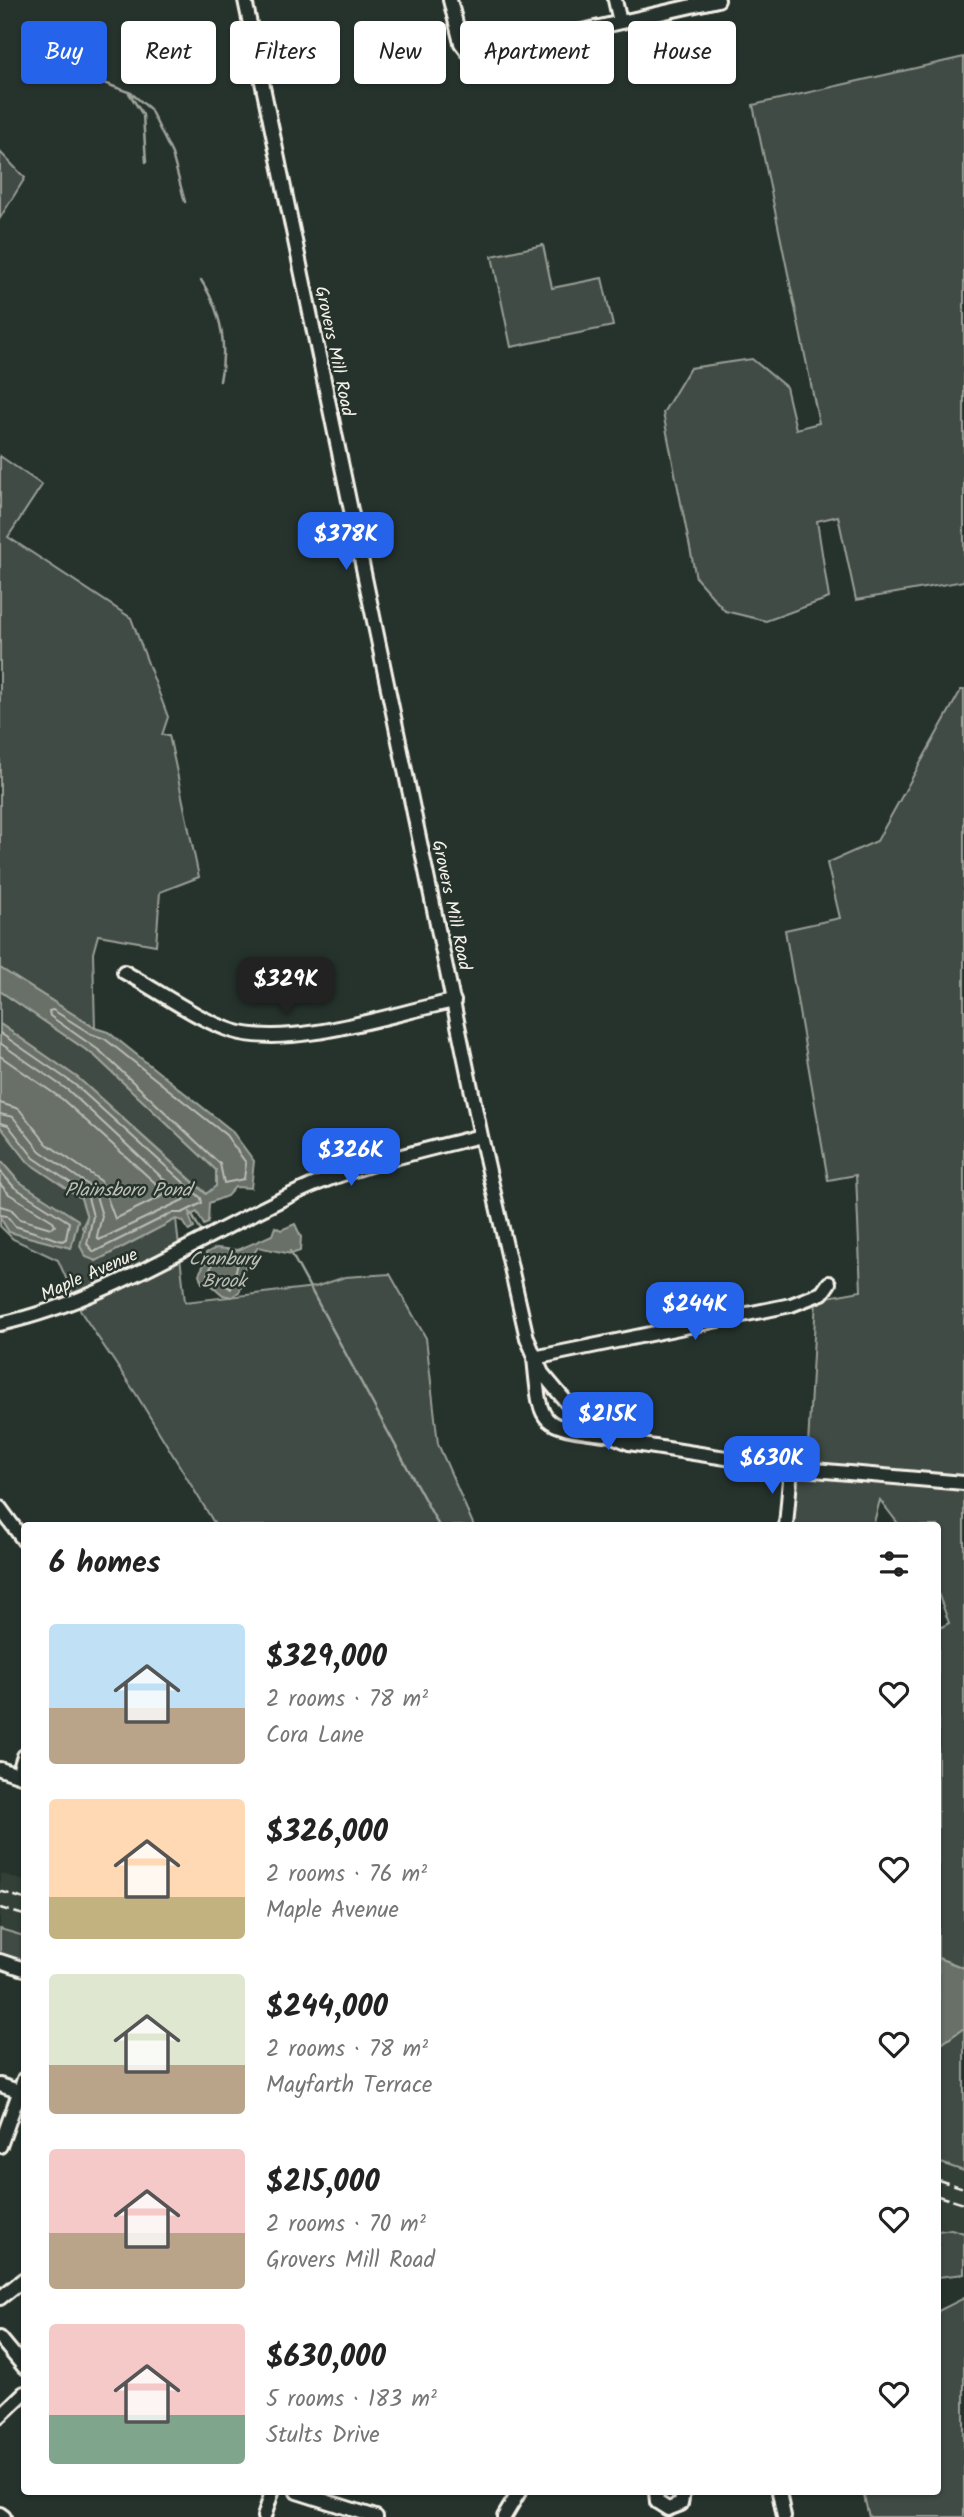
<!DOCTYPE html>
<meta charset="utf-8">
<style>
body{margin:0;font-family:Kalam,sans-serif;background:#f6f6f6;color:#222;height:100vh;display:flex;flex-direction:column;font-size:26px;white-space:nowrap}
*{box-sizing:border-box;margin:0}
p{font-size:23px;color:#767676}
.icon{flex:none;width:38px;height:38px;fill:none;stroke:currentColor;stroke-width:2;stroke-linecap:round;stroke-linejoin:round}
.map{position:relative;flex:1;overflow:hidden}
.panel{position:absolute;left:21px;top:1522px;width:920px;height:973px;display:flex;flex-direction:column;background:#fff;border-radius:7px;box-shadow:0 2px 5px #0004}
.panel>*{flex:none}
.guide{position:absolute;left:21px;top:21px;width:922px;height:63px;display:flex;gap:14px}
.price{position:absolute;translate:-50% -60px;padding:0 16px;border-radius:14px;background:#2563eb;color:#fff;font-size:23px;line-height:46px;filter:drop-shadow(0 2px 4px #0008)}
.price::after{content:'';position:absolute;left:50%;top:42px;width:21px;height:16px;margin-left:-10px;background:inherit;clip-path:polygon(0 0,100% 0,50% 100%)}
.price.on{background:#222;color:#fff}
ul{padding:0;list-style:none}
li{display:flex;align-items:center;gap:21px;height:175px;padding:0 28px}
li span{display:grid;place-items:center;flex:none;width:196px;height:140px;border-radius:7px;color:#555}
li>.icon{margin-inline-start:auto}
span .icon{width:84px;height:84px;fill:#fffc;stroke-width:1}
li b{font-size:30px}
h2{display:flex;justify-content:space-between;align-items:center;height:84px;padding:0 28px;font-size:30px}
.tag{padding:0 24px;border-radius:7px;background:#fff;box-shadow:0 2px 5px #0004;font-size:24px;line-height:63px}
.tag.on{background:#2563eb;color:#fff}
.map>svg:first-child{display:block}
</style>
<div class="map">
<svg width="964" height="2517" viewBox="0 0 964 2517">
<rect width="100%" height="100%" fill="#26332d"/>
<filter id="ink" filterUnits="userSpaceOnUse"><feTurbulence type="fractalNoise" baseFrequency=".0143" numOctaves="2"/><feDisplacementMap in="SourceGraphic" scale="14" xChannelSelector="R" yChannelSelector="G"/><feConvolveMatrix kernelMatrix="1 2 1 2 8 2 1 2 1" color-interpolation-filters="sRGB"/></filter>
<g filter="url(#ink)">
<path fill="#333f39" d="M0,1873l24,8v55l-24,-8z
M938,2162l26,9v62l-13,-4 -13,2z"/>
<path fill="#414b45" stroke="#9a9e96" stroke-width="2" d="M964,57v524l-108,19 -18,-84 -21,5 12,77 -63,23 -41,-10 -29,-33 -33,-165 27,-45 62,-9 34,28 10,42 23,-6 -66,-318z
M0,152l25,26 -25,40z
M543,245l9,43 50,-10 11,48 -102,21 -19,-91z
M0,456l42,29 -34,52 123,81 37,99 -6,18h7l30,142 -39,15 -4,53 -58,-10 -5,18 2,75 -95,-60z
M961,690h3v1278l-26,-10v-329l11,-6 -11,-30v-67h-38l-20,-26 -7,26h-82l4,-63 12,1 9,-165 45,-8 -5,-116 -28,5 -43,-250 55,-12 -13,-55 50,-22z
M0,991l95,65 121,114v17l-9,7 -129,-116 -78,-54z
M0,1126l29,37 52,35 6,19 -5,10 14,34 80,-42 9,83 130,-15 30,-10 45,-3 36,64 12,106 36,82h-258l-80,-132 -55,-82 -23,-52 -45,-21 -13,-13v-9l9,15 62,16 7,-27 -60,-40 -18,-21z
M0,1929l24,7v26l-24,-8z
M964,2028v143l-26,-9v-119z
M951,2229l13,4v41l-26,3v-46z
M964,2298v219h-95l-6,-25h75v-181z"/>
<path fill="#676f68" stroke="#9fa39b" stroke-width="2" d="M0,968l95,60 13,4 123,98 23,31 -3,27 -16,-1 -8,9 -18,7 -1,20 -4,2 -7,-13 -8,4 5,12 -5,3 -6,-10 -7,-2 -80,42 -10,-4 -6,-11 7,-29 -6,-19 -52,-35 -29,-37v-102l78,54 128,116 10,-8v-16l-121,-114 -95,-65z
M0,1160l18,21 60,39 -7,28 -62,-16 -9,-15z
M295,1224l6,13 -1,14 -9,3 -33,-7 -14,22 -4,22 -8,6 -9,-2 -14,-12h-7l-3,-9 8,-15 -1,-6 10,-5 22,2 34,-15 3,-8 6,3z
M938,1958l26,10v60l-24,17z"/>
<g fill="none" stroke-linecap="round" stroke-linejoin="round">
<path stroke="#bcbdb5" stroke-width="2" d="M53,1010l38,24 14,5 121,96 20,28 -2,16 -20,4 -4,-19 -120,-113 -50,-35 -1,-5z
M0,1033l74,51 127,114 1,5 -20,10h-10l-78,39 -7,-8 6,-28 -6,-22 -53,-36 -26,-33 -8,-2
M0,1043l69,48 116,108 -86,41 -2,-4 5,-20 -8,-27 -54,-38 -27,-34 -13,-3
M0,1056l62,43 101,91 1,5 -49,24 -14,-38 -54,-37 -28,-35 -19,-6
M0,1171l14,16 55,35 -3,17 -4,2 -47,-15 -8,-10 -7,-1
M0,1184l9,10 44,27 2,5 -4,2 -31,-9 -9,-10 -11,-3
M216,1256l23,3 -8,30 -23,-15z"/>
<path stroke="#9fa39b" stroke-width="2.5" d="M69,80l19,-3 43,16 19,16 22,45 13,48
M129,93l14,22 3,47
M201,280c20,31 27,64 19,101
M190,1212l14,24
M290,1251l149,275"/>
<g stroke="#f4f1e8" stroke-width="18">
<path id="minor" d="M245,0l236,1136 46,202 15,35 31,37 35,24 21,9 162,25 173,15
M450,0l11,43 7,9 13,2 237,-54
M615,0l5,22
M124,972c33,18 74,48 109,59 60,18 160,-18 221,-30
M0,1324c105,-23 196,-85 293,-130 60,-28 124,-42 188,-58
M604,1434c-67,-8 -63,-9 -70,-76l257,-53 31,-12 7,-10
M0,1508l24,33
M786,1526l5,-58
M0,1769l24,8
M18,1775l6,-19
M0,1961l24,8
M0,2085l24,8
M0,2146l24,-67
M0,2298l24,-19
M0,2338l24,29
M0,2416l24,-23
M297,2492l79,25
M656,2492l1,10 11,7 13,-5 2,-12
M779,2492l5,25
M0,2514l4,3
M264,2517l8,-25
M504,2517l15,-25"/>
</g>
<use href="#minor" stroke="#26332d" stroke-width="12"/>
<path stroke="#f4f1e8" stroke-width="2.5" stroke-dasharray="10 5" stroke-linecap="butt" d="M0,1891l24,8
M0,1908l24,7
M938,2180l26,8
M938,2196l26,8"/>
</g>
</g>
<g text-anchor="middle" stroke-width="5" stroke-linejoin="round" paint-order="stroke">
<g font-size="18" fill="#f4f1e8" stroke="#26332d">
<text transform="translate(335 351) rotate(78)" y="6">Grovers Mill Road</text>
<text transform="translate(452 905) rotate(78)" y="6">Grovers Mill Road</text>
<text transform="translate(89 1274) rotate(-24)" y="6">Maple Avenue</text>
</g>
<g font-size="19" font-style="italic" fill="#bcbdb5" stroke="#26332d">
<text x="128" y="1196">Plainsboro Pond</text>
<text x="224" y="1265">Cranbury<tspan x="224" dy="22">Brook</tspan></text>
</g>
</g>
</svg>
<b class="price" style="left:346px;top:572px">$378K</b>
<b class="price on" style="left:286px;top:1017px">$329K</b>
<b class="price" style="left:351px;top:1188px">$326K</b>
<b class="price" style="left:695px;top:1342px">$244K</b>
<b class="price" style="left:608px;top:1452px">$215K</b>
<b class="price" style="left:772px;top:1496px">$630K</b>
<div class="guide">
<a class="tag on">Buy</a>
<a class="tag">Rent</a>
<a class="tag">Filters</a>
<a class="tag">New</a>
<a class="tag">Apartment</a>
<a class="tag">House</a>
</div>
<section class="panel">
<h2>6 homes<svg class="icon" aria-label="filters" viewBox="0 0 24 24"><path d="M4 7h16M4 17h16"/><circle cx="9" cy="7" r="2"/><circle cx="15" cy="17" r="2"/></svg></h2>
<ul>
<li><span style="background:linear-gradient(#bfe0f5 60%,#b9a48a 0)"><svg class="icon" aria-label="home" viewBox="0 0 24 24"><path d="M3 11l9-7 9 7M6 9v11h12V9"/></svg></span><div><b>$329,000</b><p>2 rooms · 78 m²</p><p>Cora Lane</p></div><svg class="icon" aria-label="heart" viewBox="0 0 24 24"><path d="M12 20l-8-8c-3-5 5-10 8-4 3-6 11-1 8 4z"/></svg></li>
<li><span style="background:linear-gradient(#ffd9b3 70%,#c2b280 0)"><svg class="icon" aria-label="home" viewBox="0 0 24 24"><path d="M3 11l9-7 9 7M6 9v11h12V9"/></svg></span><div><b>$326,000</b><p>2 rooms · 76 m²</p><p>Maple Avenue</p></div><svg class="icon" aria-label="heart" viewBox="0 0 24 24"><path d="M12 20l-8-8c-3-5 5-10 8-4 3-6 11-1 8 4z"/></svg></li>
<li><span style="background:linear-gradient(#dfe7d0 65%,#b9a48a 0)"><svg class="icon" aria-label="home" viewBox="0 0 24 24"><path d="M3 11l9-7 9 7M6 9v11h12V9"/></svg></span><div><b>$244,000</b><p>2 rooms · 78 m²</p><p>Mayfarth Terrace</p></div><svg class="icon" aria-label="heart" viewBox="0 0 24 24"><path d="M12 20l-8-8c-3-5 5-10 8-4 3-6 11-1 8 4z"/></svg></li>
<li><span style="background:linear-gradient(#f6c9c9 60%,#b9a48a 0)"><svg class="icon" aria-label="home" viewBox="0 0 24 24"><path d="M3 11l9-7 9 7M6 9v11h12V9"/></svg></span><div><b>$215,000</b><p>2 rooms · 70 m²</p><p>Grovers Mill Road</p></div><svg class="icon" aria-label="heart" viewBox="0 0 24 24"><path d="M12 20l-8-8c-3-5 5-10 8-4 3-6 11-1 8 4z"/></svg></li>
<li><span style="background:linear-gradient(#f6c9c9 65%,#7fa58c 0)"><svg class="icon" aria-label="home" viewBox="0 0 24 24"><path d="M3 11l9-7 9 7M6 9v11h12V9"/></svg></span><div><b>$630,000</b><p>5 rooms · 183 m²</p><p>Stults Drive</p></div><svg class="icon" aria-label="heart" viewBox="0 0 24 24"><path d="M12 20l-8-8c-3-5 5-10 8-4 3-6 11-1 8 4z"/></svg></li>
</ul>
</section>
</div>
